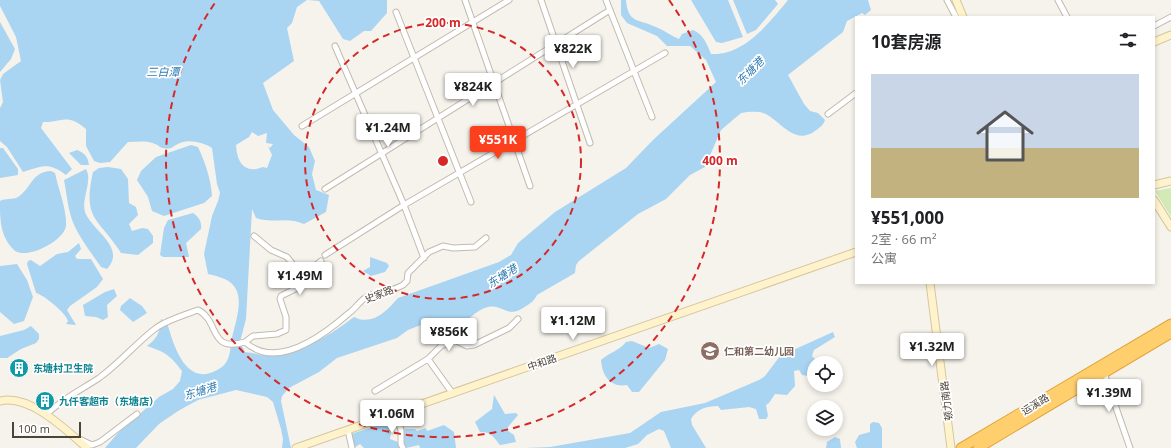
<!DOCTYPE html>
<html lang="zh">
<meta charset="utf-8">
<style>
body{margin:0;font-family:"Open Sans","Noto Sans SC",sans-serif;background:#f6f6f6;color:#202124;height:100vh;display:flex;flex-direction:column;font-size:15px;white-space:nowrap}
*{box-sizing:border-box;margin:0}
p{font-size:13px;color:#757577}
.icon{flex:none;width:22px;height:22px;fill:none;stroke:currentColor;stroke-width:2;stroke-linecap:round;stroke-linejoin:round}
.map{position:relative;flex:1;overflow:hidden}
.sheet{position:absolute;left:855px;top:16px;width:300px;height:268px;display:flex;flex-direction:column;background:#fff;border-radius:0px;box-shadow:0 2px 6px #0003}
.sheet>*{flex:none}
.controls{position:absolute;left:807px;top:356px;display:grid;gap:8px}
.controls a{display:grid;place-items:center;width:36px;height:36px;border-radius:50%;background:#fff;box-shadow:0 2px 6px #0003;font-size:20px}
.scale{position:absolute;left:12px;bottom:10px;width:69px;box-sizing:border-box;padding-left:4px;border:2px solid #4b4439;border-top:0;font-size:11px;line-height:14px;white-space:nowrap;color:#4b4439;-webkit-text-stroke:3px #fff;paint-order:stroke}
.price{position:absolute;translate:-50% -34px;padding:0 9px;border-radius:4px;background:#fff;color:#222;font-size:13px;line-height:26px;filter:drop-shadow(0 1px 2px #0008)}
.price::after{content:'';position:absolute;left:50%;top:24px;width:12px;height:9px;margin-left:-6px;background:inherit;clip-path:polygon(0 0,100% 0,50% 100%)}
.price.current{background:#fc3f1d;color:#fff}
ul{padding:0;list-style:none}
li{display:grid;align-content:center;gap:8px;height:212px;padding:0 16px}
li+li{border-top:1px solid #e0e0e0}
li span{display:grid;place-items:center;height:124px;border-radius:0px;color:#555}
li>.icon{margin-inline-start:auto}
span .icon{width:72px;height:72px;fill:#fffc;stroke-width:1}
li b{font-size:17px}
h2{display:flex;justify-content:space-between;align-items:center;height:48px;padding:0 16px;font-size:17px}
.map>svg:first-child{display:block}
</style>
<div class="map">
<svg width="1171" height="448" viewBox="0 0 1171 448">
<rect width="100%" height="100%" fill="#f6f3ec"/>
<path fill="#d2eab5" d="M1171,188v29l-16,-26z"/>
<path fill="#a9d4f2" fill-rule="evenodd" d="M0,0h307l-10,7 -5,16 -5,5 7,33 -31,22 10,27 21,25 15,12 6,14 -3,13 4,16 13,5 -3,17 -22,12c-17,-8 -31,0 -48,-6l-4,-9 -6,110 -6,23 5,10c9,1 19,4 28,3 26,0 60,-22 81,-38 18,9 32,-5 44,-19l101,-36 12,-7 7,-12 37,-31 71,-44 27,-28 63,-58 -10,-22 -16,-14h-23l-10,-10 -30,-13 -6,-8v-15h5c2,24 13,19 30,27 8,3 15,9 23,12l3,-5 11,-4c10,4 14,14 18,24 33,2 58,-31 77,-54h80l3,10 -6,5 -3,-2 -15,8 -4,11 -55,43 16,29 6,7 8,2 7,7c-2,6 -5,7 -10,11 -22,16 -37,-14 -52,-18 -7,-2 -15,-1 -22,0l-20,17 -16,37 -15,8 -24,24 -28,15 -59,47 -3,4 -1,8 -38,22c-3,6 -6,8 -11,11 -19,14 -22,-2 -38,1 -13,3 -20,15 -31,20l-21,-8 -28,11 -11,8 -60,20 -18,14 -30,16 -7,8 -1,5 10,47h-9l1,-9 -2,-10 -8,-27 -6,-5 -31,-7 -38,10 -20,11 -19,13 -23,24h-31l13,-15 41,-36 14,-8 7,-8 2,-10c-12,-16 -17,-19 -35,-25 10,-7 13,-14 14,-27l6,3c5,18 15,55 39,52 6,-1 15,-5 19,-10 6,-8 5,-17 7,-26 3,-15 13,-40 1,-53 -6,-7 -17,-9 -25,-11l-4,-20 8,-38 6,-15 2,-8 -3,-9 -5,-36c-8,-5 -22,-9 -32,-5 -8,3 -7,7 -17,5 -3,0 -4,-3 -8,-4 -8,-4 -18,-2 -27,-2l-18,20 -10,1 -6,-2 -8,-15v-17c-19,-16 -22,-7 -43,-7l-2,6 31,41 -6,6c-18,-13 -23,-9 -43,-3l-16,-25 -7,-6v-33l3,-6 -3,-22 3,-6 18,-13 -5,-24 -16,-31zM252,132l6,4 9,-3 -1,10 7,1 -3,4 -2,-2 4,9 -5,13 -4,-1c-18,7 -26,-4 -27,-22l13,-8z
M308,0h79v13l-16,18h-7l-14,10 -7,-2 -24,-38z
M691,0h37l15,37 -21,6 -6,-1z
M733,0h42l3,4 -22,26 -9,4z
M0,22l15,27 -4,10 -11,13z
M191,145l7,2c7,15 13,32 14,49l-8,7 -40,13 -12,-5 -4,-14 -11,-17 4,-9 15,-14z
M0,148h3l15,21v6l-18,3z
M77,150c8,3 11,7 12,15h-8l-12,-12z
M108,167l13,2 7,10 1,24 7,4 2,8 -9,9 3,7 10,-3 6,1 5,7v7l-15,12 -17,-2c-22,-35 -39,-32 -28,-81l6,-4z
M86,169c7,12 -5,30 -1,43 7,19 42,35 22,57l-6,-2c-9,-13 -19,-26 -26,-40 -7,-14 -8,-32 -11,-47z
M51,171l4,2c3,15 12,37 11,52 0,15 -40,36 -52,25 -14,-14 -14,-30 -14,-49 5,-3 13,-1 18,-4 14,-9 13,-25 33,-26z
M193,213c6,4 9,9 8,16l-15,14 3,14h-26l-3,-2 4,-27 4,-8z
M79,243l2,6 -6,7 2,3h14l12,20 -6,8 -27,19 -3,4 9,15 -10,-1 2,-3c-2,-8 -24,-26 -32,-28l-9,-29 1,-3 3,-1 9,6 17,-12 11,-2z
M370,257l17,6 2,3 -4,6 -14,4 -8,-5 7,-4z
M17,264l10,16 6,17 -9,24 -10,3 -14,-12v-46z
M114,289l3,7 -10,9 1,12 -5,3 -7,-3 -11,-1 -2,-11 22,-13z
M130,298l12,8 5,7 -14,9 -13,-12 1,-4z
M31,326l8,8v5l-3,4 -15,6 -14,9h-7v-22l24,-6z
M833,332l2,5 -21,13 -2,6 7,7h-5v14l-12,-2 -3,-5 -5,1 1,15 -8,9 -12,-1 -6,9 -3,2 2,11 -2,3h-7l-3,-10 -7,-2 -28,3 -3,-4c-12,0 -21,3 -27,13l1,6 14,23h-35l-7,-17 -5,-2 -12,6 -9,9 -13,4h-100l25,-1 80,-14 31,-21 44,-9 54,-23 6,-4 15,-20z
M632,341l17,7 10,-4 9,5 -3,11 -26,32h-7l-5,-7c-17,3 -25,-10 -26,-25 8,-7 19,-10 25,-18z
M494,395l11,19 11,-1 2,2 -10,12v4l6,4 2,7 -16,3c-6,-8 -10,-14 -20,-13l-5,-10 17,-13z
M388,422l3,9 -1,8 8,3 2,6h-36l-4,-4 -6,4 -3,-14z
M873,422l6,1 3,5v20h-25l-2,-6 4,-7 11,-3v-8z
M444,425l10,7 2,16h-36l-1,-3 -13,3c-4,-7 -6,-12 -1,-19h10l2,2 9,-3 1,3z
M835,437l5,2 1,9h-15l1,-6z"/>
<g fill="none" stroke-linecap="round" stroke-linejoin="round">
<g stroke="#c2bbae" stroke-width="7">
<path id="street" d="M465,0l65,186
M541,0l49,143
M606,0l46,117
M947,0l9,17
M1058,0l9,17
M396,12l75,190
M1154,26l17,-9
M335,46l69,159 20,53
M828,114l28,-21
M302,126l207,-126
M325,189l285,-179
M325,255l79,-50 261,-152
M300,275l8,-3 13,-11
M245,342l8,-6 24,-2 9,-4v-13l-6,-18 1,-3 18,-9 2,-8 -1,-6 -13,-16 -16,-7 -17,-14
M428,359l25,35
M1104,373l26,75
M375,391l53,-32 13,-13 14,-6 12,6 7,-1 35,-17 9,-9
M395,413l6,17v14l2,4
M47,414c15,-15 34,-24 52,-36 21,-15 37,-35 57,-50 9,-7 31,-14 42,-18 22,11 10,43 47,32 32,29 79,-7 104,-29 6,-4 10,-11 16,-15 11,-7 27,-6 38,-13l4,-4 1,-8 21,-21 14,-6 10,2 22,-1 11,-9
M348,430l4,18
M79,439l13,6 8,-3 37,-28"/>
</g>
<g stroke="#d6c79b" stroke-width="9">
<path id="secondary" d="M956,0l7,17
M1154,42l17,-7
M1154,185l17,-4
M1154,200l17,27
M930,283l21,165
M0,401c30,-7 66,29 87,47
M296,448l560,-196"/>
</g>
<g stroke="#e0a43c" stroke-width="11">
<path id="highway" d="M961,448l210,-124
M978,448l193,-115"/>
</g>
<use href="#street" stroke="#fff" stroke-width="5"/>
<use href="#secondary" stroke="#fff3cd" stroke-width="7"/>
<use href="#highway" stroke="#ffcf6e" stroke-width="9"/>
</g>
<g fill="none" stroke="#d62828" stroke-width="2" stroke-dasharray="7 5">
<circle cx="443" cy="161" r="138"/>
<path d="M669 0A277 277 0 1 1 217 0"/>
</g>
<defs>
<g id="school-disc" transform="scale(1)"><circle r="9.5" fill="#8d6e63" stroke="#fff"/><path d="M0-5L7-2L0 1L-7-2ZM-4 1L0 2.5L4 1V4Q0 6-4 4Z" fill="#fff"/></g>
<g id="building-disc" transform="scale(1)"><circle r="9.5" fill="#0f9aa8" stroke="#fff"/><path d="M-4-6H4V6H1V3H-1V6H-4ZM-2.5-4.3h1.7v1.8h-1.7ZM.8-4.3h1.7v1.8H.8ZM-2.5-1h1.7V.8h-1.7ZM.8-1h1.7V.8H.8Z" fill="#fff"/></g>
</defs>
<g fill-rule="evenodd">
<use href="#school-disc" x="710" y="351"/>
<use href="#building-disc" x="19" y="368"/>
<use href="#building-disc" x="45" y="401"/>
</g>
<g text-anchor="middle" stroke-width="3.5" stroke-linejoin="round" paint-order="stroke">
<g font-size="10" fill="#4b4439" stroke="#fff">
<text transform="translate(379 294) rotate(-21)" y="4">史家路</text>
<text transform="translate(542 362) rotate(-19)" y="4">中和路</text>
<text transform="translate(946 401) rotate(-97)" y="4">顿力南路</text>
<text transform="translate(1035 404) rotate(-31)" y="4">运溪路</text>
</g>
<g font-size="10" font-weight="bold" fill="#785e54" stroke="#fff" text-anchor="start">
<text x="724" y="355">仁和第二幼儿园</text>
</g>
<g font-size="10" font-weight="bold" fill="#0d838f" stroke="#fff" text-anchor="start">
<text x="33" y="372">东塘村卫生院</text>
<text x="59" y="405">九仟客超市（东塘店）</text>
</g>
<g font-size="11" font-style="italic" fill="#2e7ab2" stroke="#fff">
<text transform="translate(750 71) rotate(-45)" y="4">东塘港</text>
<text x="163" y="76">三白潭</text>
<text transform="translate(502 276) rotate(-32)" y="4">东塘港</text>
<text transform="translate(200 391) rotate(-17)" y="4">东塘港</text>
</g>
</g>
<circle cx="443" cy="161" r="6" fill="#d62828" stroke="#fff" stroke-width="2"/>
<g font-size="12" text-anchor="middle" font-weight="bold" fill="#d62828" stroke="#fff" stroke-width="3.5" stroke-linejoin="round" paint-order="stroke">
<text x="443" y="27">200 m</text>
<text x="720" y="165">400 m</text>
</g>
</svg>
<div class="controls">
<a><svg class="icon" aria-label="locate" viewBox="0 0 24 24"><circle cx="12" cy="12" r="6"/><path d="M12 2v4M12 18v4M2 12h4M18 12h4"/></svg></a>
<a><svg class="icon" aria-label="layers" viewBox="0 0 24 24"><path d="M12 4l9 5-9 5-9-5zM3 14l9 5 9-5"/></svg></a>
</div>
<div class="scale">100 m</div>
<b class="price" style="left:573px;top:69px">¥822K</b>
<b class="price" style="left:473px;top:107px">¥824K</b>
<b class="price" style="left:388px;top:148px">¥1.24M</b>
<b class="price current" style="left:498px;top:160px">¥551K</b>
<b class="price" style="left:300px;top:296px">¥1.49M</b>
<b class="price" style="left:573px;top:341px">¥1.12M</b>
<b class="price" style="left:449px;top:352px">¥856K</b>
<b class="price" style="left:932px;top:367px">¥1.32M</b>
<b class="price" style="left:1109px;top:413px">¥1.39M</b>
<b class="price" style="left:392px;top:434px">¥1.06M</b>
<section class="sheet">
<h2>10套房源<svg class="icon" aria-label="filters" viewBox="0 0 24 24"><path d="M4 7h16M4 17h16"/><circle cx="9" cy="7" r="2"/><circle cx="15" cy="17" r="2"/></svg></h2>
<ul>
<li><span style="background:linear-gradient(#c9d6e8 60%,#c2b280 0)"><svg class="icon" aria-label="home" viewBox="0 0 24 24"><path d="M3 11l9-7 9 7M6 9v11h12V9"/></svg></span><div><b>¥551,000</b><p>2室 · 66 m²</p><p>公寓</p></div></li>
</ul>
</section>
</div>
